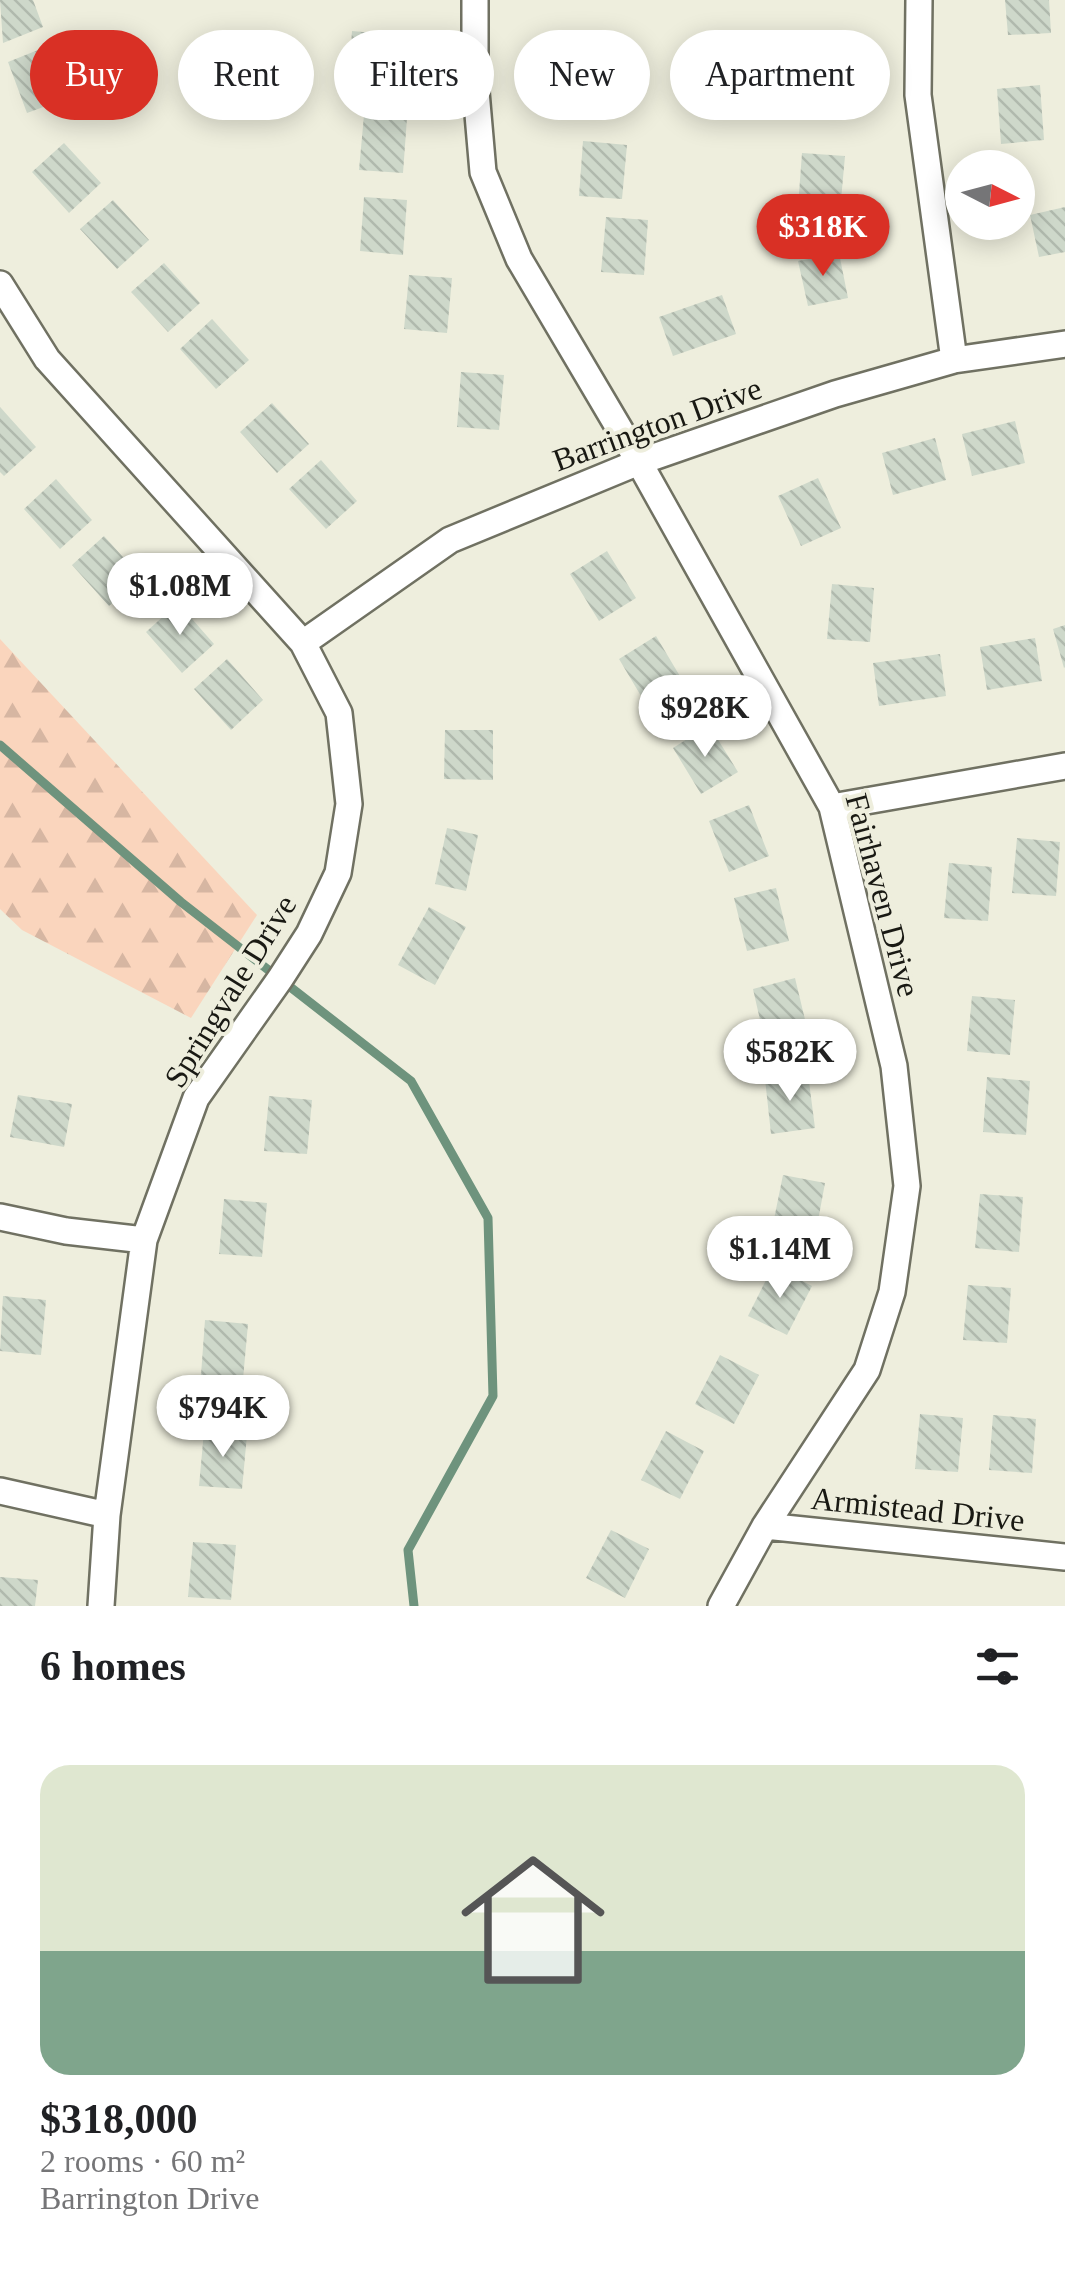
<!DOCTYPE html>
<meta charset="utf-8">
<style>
body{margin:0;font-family:"Times New Roman",serif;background:#f6f6f6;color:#202124;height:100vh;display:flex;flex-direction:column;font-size:38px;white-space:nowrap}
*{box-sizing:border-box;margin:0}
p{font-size:32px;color:#757577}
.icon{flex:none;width:55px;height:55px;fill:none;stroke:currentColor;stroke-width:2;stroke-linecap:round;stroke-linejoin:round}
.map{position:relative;height:1606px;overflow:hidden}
.panel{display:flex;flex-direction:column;background:#fff;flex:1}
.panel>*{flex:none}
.top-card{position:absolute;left:30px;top:30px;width:1005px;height:90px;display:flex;gap:20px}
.needle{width:65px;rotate:96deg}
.fabs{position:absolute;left:945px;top:150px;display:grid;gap:20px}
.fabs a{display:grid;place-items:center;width:90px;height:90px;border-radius:50%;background:#fff;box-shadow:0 5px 25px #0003;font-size:50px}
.price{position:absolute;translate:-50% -85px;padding:0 22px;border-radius:35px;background:#fff;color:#222;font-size:32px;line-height:65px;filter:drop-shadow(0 2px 5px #0008)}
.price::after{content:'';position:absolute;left:50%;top:60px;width:30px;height:22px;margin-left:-15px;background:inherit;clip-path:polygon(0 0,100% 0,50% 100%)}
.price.selected{background:#d93025;color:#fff}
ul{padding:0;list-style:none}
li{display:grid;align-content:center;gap:20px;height:530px;padding:0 40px}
li span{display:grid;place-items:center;height:310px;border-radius:30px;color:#555}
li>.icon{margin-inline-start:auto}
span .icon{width:180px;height:180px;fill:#fffc;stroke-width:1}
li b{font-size:42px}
h2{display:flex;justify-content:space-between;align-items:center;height:120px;padding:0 40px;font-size:42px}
.chip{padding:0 35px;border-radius:45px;background:#fff;box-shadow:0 5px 25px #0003;font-size:35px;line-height:90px}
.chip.selected{background:#d93025;color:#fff}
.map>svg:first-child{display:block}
</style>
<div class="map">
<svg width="1065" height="1606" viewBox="0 0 1065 1606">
<defs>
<pattern id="forest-firs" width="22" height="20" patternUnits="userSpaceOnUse" patternTransform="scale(2.5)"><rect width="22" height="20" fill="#fad5bd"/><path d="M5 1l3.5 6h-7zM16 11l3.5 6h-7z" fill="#d6b6a2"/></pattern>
<pattern id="building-back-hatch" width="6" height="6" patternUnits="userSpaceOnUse" patternTransform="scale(2.5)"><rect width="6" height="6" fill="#ced8ca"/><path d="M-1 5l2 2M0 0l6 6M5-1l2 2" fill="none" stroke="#b0b9ad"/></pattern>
</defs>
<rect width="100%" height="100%" fill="#eed"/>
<path fill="url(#forest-firs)" d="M0,639l257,276 -66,103 -169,-88 -22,-21z"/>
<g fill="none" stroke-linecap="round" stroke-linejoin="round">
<path stroke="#6e937d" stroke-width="9" d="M0,745l181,157 230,179 77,137 5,178 -85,154 6,56"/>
</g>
<path fill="url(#building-back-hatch)" d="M0,0h33l10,27 -40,16z
M1005,0h44l2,33 -43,2z
M352,31l44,4 -5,55 -43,-4z
M48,46l20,52 -41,15 -19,-51z
M564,51l44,3 -5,55 -43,-4z
M795,61l43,4 -5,54 -43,-3z
M1040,85l4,55 -43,4 -4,-55z
M364,115l43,3 -4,55 -44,-3z
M583,141l44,4 -5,54 -43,-3z
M64,143l37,40 -32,30 -37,-41z
M802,153l43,3 -5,55 -42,-4z
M364,197l43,3 -4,55 -43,-4z
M113,200l36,40 -32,29 -37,-40z
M1065,207v45l-26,5 -9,-42z
M606,217l42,3 -4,55 -43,-3z
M839,253l9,45 -40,8 -10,-45z
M164,263l36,40 -32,29 -37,-40z
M409,275l43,3 -5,55 -43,-4z
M722,295l14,39 -63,22 -14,-39z
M212,319l37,41 -33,29 -36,-40z
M461,372l43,3 -5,55 -42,-3z
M272,403l37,41 -32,29 -37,-41z
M0,407l36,40 -32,29 -4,-4z
M1015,421l10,42 -53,13 -10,-42z
M935,438l11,42 -53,15 -11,-42z
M321,460l36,41 -31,28 -37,-40z
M818,478l23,50 -40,18 -23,-50z
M56,479l36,41 -32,29 -36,-40z
M104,536l37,41 -32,29 -37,-41z
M607,551l29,47 -37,23 -29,-47z
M832,584l42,4 -4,54 -43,-3z
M178,603l36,41 -32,29 -36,-41z
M1065,625v42l-1,1 -11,-39z
M656,636l28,47 -37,23 -28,-47z
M1035,638l7,43 -55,9 -7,-43z
M940,654l6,42 -67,10 -6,-43z
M227,659l36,41 -32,30 -37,-41z
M709,725l29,47 -37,22 -28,-46z
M445,730h48v50l-49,-1z
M749,805l20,51 -40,16 -20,-51z
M447,828l31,7 -12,56 -31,-7z
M1017,838l43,4 -4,54 -44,-3z
M949,863l43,4 -4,54 -44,-3z
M776,888l13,53 -42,10 -13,-53z
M429,907l37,20 -31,58 -37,-20z
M795,978l13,54 -43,10 -12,-53z
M972,996l43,4 -5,55 -43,-4z
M808,1074l7,54 -44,6 -6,-55z
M987,1077l43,4 -4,54 -43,-3z
M18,1095l54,9 -8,43 -54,-10z
M269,1096l43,4 -5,54 -43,-3z
M783,1175l42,8 -10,54 -43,-8z
M980,1194l43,3 -4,55 -44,-4z
M224,1199l43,4 -5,54 -43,-3z
M773,1266l39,20 -25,49 -39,-19z
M968,1285l43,3 -4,55 -44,-3z
M3,1296l43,4 -5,55 -41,-4z
M205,1320l43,4 -5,55 -42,-4z
M720,1355l39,20 -25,49 -39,-20z
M920,1414l43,4 -5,54 -43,-3z
M993,1415l43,4 -4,54 -43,-3z
M204,1431l43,4 -5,54 -43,-3z
M666,1431l38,20 -24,48 -39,-19z
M611,1530l38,19 -24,49 -39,-20z
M193,1542l43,3 -5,55 -43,-3z
M0,1577l38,3 -3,26h-35z"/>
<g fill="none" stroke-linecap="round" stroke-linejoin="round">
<g stroke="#707162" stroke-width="30">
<path id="street" d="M475,0v80l8,92 36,87 120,203 193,345 62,259 13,120 -15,106 -25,78 -102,156 -44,80
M919,0l-1,95 36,265
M0,284l47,75 256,284 36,70 10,91 -11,69 -29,61 -29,45 -84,119 -52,142 -37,275 -6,91
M303,643l147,-103 189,-78 196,-68 119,-34 111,-16
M832,807l233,-41
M0,1217l66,14 78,9
M0,1491l107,24
M765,1526l300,31"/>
</g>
<use href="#street" stroke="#fff" stroke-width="25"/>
</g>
<g text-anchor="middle" stroke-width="8" stroke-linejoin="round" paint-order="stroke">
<g font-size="32" fill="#191913" stroke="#eed">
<text transform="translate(657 424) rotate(-20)" y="11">Barrington Drive</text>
<text transform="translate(883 895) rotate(75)" y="11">Fairhaven Drive</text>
<text transform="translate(230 991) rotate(-58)" y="11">Springvale Drive</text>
<text transform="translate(918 1509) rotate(6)" y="11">Armistead Drive</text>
</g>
</g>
</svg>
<div class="fabs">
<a><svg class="needle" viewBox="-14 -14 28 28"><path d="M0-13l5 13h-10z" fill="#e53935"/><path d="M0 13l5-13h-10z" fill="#757577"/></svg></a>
</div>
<b class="price selected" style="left:823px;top:279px">$318K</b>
<b class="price" style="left:180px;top:638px">$1.08M</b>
<b class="price" style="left:705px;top:760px">$928K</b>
<b class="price" style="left:790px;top:1104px">$582K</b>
<b class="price" style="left:780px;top:1301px">$1.14M</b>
<b class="price" style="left:223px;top:1460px">$794K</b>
<div class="top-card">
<a class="chip selected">Buy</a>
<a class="chip">Rent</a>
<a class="chip">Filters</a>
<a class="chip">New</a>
<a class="chip">Apartment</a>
</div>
</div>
<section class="panel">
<h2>6 homes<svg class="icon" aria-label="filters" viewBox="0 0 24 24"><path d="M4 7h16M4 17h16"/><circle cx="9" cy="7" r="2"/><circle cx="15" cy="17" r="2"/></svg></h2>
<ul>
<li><span style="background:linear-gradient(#dfe7d0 60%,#7fa58c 0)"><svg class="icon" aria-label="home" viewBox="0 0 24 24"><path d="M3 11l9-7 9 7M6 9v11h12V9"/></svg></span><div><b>$318,000</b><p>2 rooms · 60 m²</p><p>Barrington Drive</p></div></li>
</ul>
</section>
